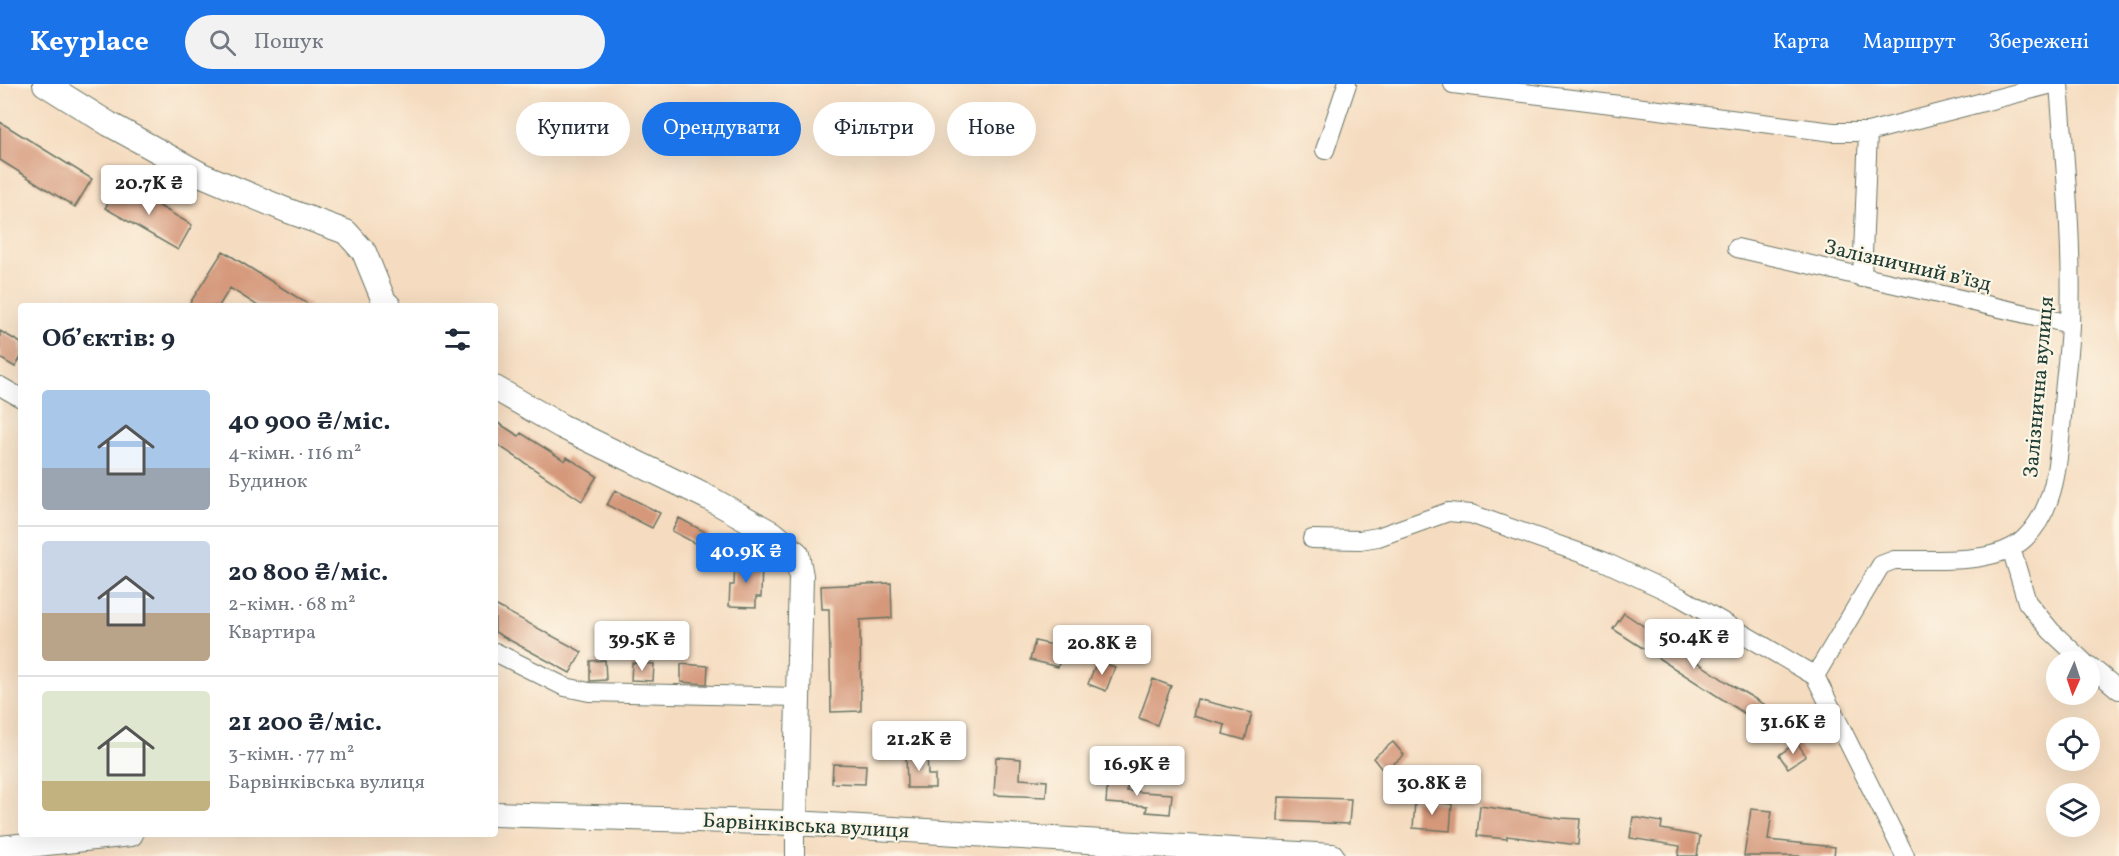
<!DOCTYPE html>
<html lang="uk">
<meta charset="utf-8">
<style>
body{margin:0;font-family:Vollkorn,serif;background:#f2f2f3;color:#1f2937;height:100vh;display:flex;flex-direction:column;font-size:22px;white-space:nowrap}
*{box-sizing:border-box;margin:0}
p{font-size:20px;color:#747a83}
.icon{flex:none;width:33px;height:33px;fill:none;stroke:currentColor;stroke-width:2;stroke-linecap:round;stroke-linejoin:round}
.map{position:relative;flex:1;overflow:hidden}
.side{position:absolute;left:18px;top:219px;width:480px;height:534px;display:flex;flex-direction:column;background:#fff;border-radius:6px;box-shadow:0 6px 24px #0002}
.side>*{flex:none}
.guide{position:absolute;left:516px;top:18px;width:570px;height:54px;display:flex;gap:12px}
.needle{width:39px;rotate:183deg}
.tools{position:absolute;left:2046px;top:567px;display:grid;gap:12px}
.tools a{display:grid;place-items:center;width:54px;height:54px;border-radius:50%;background:#fff;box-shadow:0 6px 24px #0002;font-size:30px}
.price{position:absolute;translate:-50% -51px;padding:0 14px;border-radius:6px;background:#fff;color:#222;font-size:20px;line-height:39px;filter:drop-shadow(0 2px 3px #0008)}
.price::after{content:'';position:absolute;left:50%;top:36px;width:18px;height:14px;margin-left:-9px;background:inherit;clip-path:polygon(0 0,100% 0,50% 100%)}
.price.current{background:#1a73e8;color:#fff}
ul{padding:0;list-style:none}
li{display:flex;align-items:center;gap:18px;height:150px;padding:0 24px}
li+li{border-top:2px solid #e0e1e3}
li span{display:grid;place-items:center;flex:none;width:168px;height:120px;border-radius:6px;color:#555}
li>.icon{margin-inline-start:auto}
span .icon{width:72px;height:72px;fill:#fffc;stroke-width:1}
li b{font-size:26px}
h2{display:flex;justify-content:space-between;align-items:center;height:72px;padding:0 24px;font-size:26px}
.pill{padding:0 21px;border-radius:27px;background:#fff;box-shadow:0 6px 24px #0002;font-size:21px;line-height:54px}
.pill.current{background:#1a73e8;color:#fff}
header{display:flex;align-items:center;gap:36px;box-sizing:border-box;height:84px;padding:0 30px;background:#1a73e8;color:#fff}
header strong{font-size:28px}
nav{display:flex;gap:33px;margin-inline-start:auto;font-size:21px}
.search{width:420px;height:54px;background:#f2f2f3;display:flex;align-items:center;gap:15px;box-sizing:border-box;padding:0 21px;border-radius:33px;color:#747a83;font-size:22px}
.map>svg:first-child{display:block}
</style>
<header>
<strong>Keyplace</strong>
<div class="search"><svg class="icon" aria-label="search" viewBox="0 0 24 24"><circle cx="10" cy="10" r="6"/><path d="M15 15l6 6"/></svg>Пошук</div>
<nav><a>Карта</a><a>Маршрут</a><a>Збережені</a></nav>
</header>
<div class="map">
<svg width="2119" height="772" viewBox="0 0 2119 772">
<rect width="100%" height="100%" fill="#fcf5e5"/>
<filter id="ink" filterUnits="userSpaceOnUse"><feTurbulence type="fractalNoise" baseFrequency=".0167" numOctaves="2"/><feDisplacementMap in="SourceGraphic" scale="12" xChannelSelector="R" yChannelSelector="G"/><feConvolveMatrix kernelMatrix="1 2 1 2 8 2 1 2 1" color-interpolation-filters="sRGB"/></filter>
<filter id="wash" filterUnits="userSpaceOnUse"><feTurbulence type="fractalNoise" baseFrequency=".008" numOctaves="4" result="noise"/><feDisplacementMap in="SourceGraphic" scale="24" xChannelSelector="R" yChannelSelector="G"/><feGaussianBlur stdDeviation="1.35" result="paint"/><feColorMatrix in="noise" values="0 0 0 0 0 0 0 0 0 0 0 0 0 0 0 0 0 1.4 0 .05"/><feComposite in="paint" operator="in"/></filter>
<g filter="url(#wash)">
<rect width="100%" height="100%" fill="#f5dcc0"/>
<g id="blocks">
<path fill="#d5987a" d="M0,38l92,57 -17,28 -75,-47z
M120,99l72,42 -14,25 -73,-42z
M223,167l88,55h-53l-28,-18 -11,18h-31z
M0,247l21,12v14l-6,10 -15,-9z
M495,337l24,15 2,-3 44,28 2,-4 30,19 -15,25 -87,-58z
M615,406l45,23 -8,15 -45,-23z
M679,434l30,16 -7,13 -30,-16z
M735,476h27l-1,37h-5v10l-27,-1 1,-21h4z
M891,499l1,35 -32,2 1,91 -30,1 -2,-103h-7l-1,-23z
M495,521l87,47 -12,21 -75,-41z
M1624,529l106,71 47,28 -10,16 -154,-99z
M1035,557l27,6 -4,20 -28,-7z
M605,576l1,20 -16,1v-20z
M1097,577l18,6 -9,24 -18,-7z
M632,579l22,1 -1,17 -22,-1z
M681,580l27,2 -1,18 -26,-2z
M1153,595l18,7 -14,39 -18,-7z
M1197,615l55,14 -7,27 -22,-6 2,-9 -32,-9z
M1393,658l11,13 -20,17 -11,-14z
M1797,658l9,14 -18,12 -9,-13z
M927,669l1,22h7v13h-28l-1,-34z
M996,673l25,2 -1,20 27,2 -1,16 -52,-2z
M833,680l33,1 -1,19 -33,-1z
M1108,692l20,2 -1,13 45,3 -2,20 -24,-2 1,-6 -41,-3z
M1279,713l72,2 -2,25 -71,-3z
M1415,717l37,3 -2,27 -37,-3z
M1480,722l81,12 19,1 -2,26 -71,-9v3l-30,-3z
M1751,725l21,2 -4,29 67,7 -1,9h-90z
M1633,733l29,5 -1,7 39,7 -3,20h-19l2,-10 -50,-8z"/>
</g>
</g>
<g filter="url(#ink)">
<use href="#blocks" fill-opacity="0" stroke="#6a7565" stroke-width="1.5"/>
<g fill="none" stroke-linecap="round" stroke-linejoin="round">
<g stroke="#6a7565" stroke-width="20">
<path id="street" d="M1453,0l380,48h35l184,-48
M1325,66l22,-66
M1737,164l333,76
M1862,194l6,-146
M0,302l21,12
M1312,455l48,1 18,-3 70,-25 23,2 132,47 77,36 135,79 90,180
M2011,464l16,54 24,29 33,31
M495,568l70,35 24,5 208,5
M2090,582l29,24
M1815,592l66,-111 13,-5c38,-1 103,6 131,-22 34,-32 34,-90 38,-133 2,-27 6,-54 7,-81 3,-80 -5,-160 -11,-240
M795,772v-33"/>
</g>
<g stroke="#6a7565" stroke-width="26">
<path id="secondary" d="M45,0l64,40 93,51 84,35 60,22 18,20 20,49 5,5
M495,304l66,38 148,72 66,37 22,19 4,22 -6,247
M495,730l300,9 537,33
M0,764l131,-14"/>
</g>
<use href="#street" stroke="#fff" stroke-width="18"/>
<use href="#secondary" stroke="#fff" stroke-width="24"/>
</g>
</g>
<g text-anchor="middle" stroke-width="4.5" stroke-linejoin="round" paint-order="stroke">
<g font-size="21" fill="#1f3d34" stroke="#fcf5e5">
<text transform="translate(1908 181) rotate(13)" y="7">Залізничний в’їзд</text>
<text transform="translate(2038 303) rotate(-85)" y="7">Залізнична вулиця</text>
<text transform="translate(806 741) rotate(3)" y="7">Барвінківська вулиця</text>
</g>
</g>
</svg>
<div class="tools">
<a><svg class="needle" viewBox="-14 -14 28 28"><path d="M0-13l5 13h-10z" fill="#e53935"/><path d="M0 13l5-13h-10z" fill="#747a83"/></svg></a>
<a><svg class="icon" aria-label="locate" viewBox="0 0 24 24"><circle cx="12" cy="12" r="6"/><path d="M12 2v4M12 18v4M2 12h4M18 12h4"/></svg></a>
<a><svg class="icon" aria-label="layers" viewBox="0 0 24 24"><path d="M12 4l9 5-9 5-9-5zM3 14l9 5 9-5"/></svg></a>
</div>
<b class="price" style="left:149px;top:132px">20.7K ₴</b>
<b class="price current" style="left:746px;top:500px">40.9K ₴</b>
<b class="price" style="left:1694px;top:586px">50.4K ₴</b>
<b class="price" style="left:642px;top:588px">39.5K ₴</b>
<b class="price" style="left:1102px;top:592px">20.8K ₴</b>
<b class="price" style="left:1793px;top:671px">31.6K ₴</b>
<b class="price" style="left:919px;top:688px">21.2K ₴</b>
<b class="price" style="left:1137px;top:713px">16.9K ₴</b>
<b class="price" style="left:1432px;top:732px">30.8K ₴</b>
<div class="guide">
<a class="pill">Купити</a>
<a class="pill current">Орендувати</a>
<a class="pill">Фільтри</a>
<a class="pill">Нове</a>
</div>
<section class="side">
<h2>Об’єктів: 9<svg class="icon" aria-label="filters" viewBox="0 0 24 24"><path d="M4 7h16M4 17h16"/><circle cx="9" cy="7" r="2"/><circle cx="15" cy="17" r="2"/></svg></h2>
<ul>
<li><span style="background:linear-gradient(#a9c7e8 65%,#9aa5b1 0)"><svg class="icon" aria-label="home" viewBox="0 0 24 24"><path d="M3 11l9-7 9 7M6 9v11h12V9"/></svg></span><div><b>40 900 ₴/міс.</b><p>4-кімн. · 116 m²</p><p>Будинок</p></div></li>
<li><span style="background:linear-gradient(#c9d6e8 60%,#b9a48a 0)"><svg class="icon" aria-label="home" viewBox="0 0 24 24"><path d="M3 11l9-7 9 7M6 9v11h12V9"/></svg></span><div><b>20 800 ₴/міс.</b><p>2-кімн. · 68 m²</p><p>Квартира</p></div></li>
<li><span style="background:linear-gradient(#dfe7d0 75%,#c2b280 0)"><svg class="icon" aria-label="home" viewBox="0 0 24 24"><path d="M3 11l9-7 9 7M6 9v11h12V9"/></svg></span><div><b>21 200 ₴/міс.</b><p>3-кімн. · 77 m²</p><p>Барвінківська вулиця</p></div></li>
</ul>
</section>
</div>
